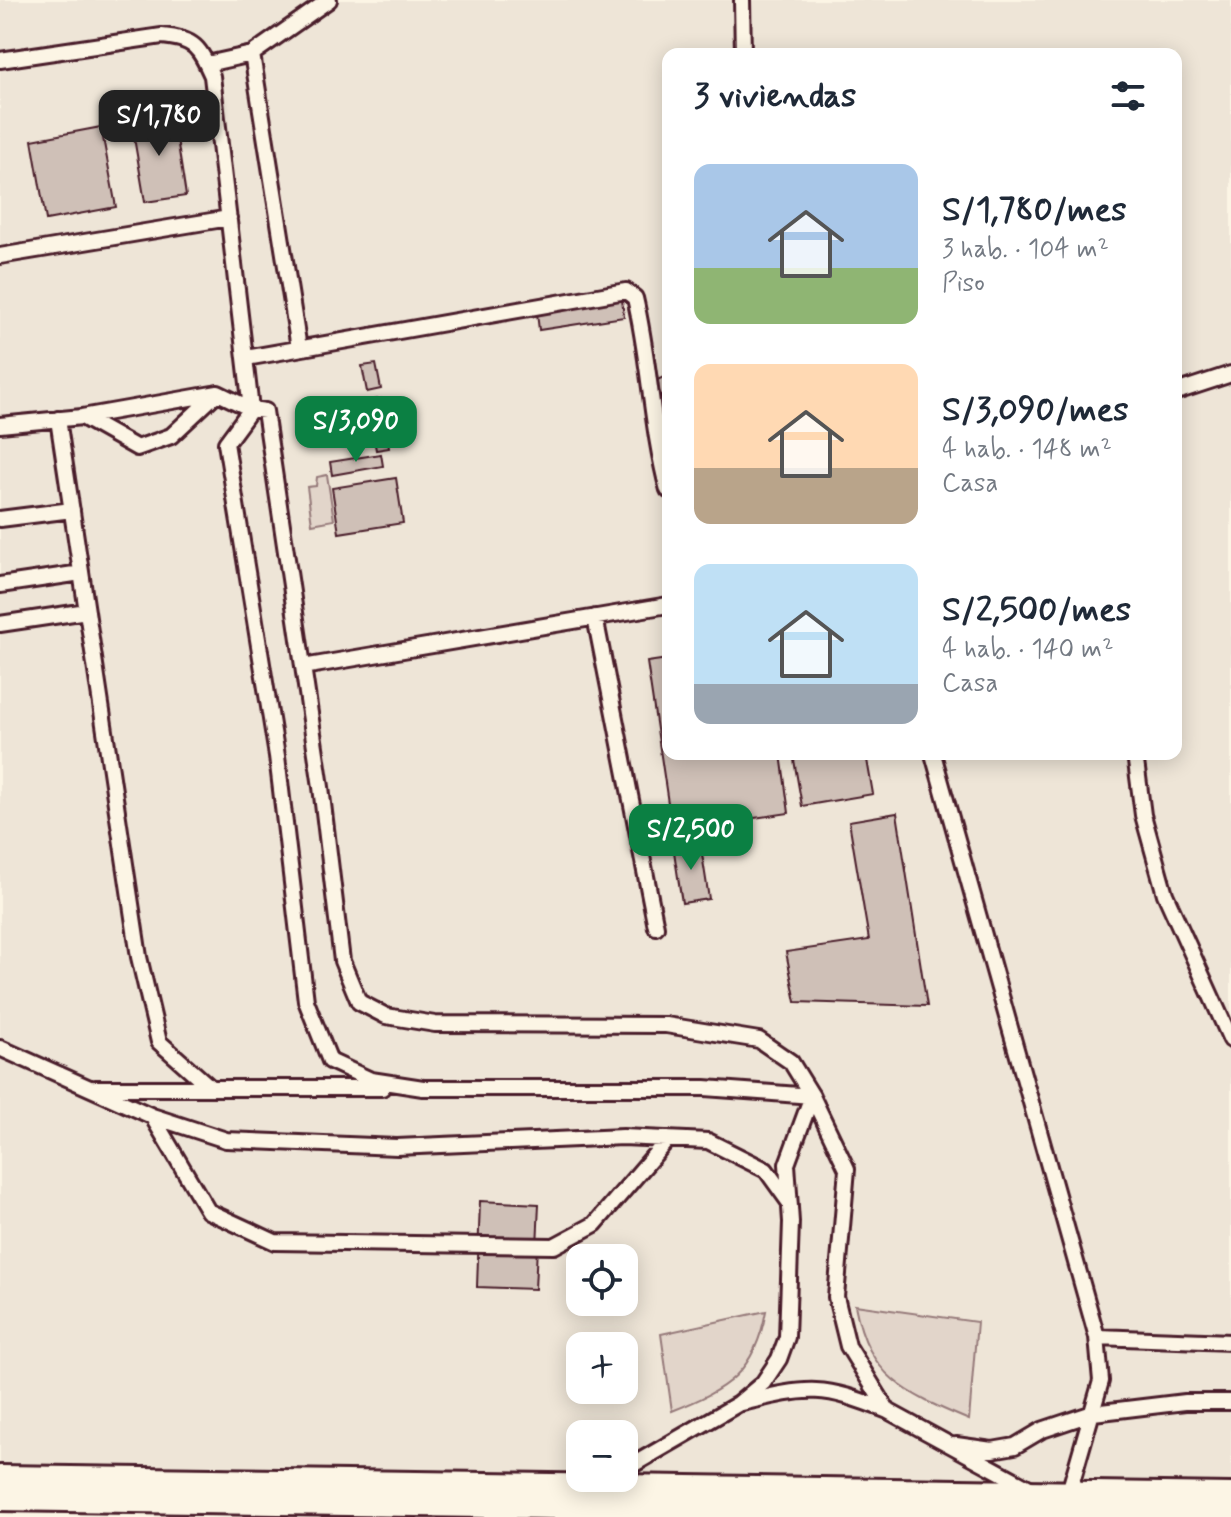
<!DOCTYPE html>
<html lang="es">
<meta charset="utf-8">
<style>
body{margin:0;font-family:Mynerve,sans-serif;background:#f6f6f7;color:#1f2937;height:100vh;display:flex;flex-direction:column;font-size:30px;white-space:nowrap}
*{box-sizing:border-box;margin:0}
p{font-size:26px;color:#747a83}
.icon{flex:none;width:44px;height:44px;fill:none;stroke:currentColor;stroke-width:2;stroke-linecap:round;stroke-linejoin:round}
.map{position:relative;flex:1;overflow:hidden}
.sheet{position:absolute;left:662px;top:48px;width:520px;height:712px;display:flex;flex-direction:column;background:#fff;border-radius:16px;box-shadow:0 4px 20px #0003}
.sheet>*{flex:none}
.tools{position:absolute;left:566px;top:1244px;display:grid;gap:16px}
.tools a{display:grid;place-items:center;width:72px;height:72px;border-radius:16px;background:#fff;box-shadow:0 4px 20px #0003;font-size:40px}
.price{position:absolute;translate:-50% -68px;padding:0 18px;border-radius:16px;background:#0b8043;color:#fff;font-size:26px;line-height:52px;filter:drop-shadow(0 2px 4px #0008)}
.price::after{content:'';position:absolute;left:50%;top:48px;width:24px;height:18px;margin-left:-12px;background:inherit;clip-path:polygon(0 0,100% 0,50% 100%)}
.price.current{background:#222;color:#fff}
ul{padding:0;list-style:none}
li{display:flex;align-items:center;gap:24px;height:200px;padding:0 32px}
li span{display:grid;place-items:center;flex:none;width:224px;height:160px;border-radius:16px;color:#555}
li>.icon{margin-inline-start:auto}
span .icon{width:96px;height:96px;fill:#fffc;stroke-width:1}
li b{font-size:34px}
h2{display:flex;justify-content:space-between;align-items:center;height:96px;padding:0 32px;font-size:34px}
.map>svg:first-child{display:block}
</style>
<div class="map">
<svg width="1231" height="1517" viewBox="0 0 1231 1517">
<rect width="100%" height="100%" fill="#fcf5e5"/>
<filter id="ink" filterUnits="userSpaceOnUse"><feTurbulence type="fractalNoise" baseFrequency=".0125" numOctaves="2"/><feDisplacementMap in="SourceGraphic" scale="16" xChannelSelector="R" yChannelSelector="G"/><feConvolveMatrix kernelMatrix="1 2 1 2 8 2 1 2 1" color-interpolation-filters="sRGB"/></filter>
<g filter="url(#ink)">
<path fill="#eee5d7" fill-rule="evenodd" d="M0,0h1231v1487l-607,-9v-44h-44v43l-580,-9zM668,54h508v700h-508zM580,1258h44v44h-44zM580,1346h44v44h-44z"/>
<path fill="#e2d5ca" stroke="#967a7a" stroke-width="2" d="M327,475l7,45 -22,4 -5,-37 9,-1 1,-9z
M855,1305l122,17 -8,98c-64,-27 -100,-42 -114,-115z
M766,1311c-11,62 -39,78 -94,100l-11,-77z"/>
<path fill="#cfc0b7" stroke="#4a1f2b" stroke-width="2" d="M173,113l13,83 -41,6 -14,-82z
M101,127l15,80 -70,13 -14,-80z
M622,300l2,17 -85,13 -2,-17z
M376,364l5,25 -14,3 -5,-26z
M668,375v37l-13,-31z
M381,399l8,49 -13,2 -9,-49z
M381,454l2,12 -51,9 -2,-13z
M396,478l7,45 -64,10 -7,-45z
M668,659v95h113l8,59 -117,17 -25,-168z
M793,754h73l7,40 -71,12z
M897,813l30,193 -131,-4 -10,-50 83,-12 -20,-119z
M700,841l9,58 -27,4 -9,-58z
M480,1201l59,3 -4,85 -58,-2z"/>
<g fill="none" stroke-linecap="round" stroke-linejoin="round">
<g stroke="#4a1f2b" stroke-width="20">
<path id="lane" d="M742,0l1,54
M252,54l47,294
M0,60l162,-24c33,3 37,11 50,40l39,333 -25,34 51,313 29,245 24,60 41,19 52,8h282l107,8
M207,64l45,-10 77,-54
M0,256l229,-38
M246,358l380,-67 9,7c15,63 16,129 33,192
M1176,392l55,-18
M82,417l55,31 34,-12 46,-43
M58,419l81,538 20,85 52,46
M0,425l82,-8 136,-24 33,16 14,2 56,376 21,174 17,41 27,14 49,8 231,1 93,15 32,22 21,34 35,73 -11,128 12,49 40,65 145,79
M0,519l72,-9
M0,585l81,-12
M595,617l61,310
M0,624l87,-13
M303,667l365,-62
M933,754l164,583 4,44 -34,118
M1135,754l8,61 22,79 66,146
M0,1048l152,68 74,24 171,7 226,-10 85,4 58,29 23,32
M95,1088h287
M152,1116l56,95 67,31 279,4 41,-22 73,-85
M1097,1337l134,5
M742,1403c69,-17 80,-18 146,8
M956,1445l36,5 23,-4 27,-16 51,-17 92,-11h46
M624,1470l114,-66 25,-21 16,-24 8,-22 4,-115 -4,-58 25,-68"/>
</g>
<g stroke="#4a1f2b" stroke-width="50">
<path id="highway" d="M0,1488l1231,18"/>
</g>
<use href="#lane" stroke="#fcf5e5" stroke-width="14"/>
<use href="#highway" stroke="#fcf5e5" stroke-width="44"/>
</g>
</g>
</svg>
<div class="tools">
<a><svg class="icon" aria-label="locate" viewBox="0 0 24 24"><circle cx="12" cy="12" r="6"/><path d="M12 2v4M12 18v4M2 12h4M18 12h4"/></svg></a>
<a>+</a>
<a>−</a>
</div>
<b class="price current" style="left:159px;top:158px">S/1,780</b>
<b class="price" style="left:356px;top:464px">S/3,090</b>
<b class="price" style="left:691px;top:872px">S/2,500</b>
<section class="sheet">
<h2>3 viviendas<svg class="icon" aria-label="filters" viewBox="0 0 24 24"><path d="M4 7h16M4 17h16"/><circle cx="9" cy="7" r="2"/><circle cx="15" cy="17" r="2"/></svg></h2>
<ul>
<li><span style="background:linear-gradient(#a9c7e8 65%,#8fb573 0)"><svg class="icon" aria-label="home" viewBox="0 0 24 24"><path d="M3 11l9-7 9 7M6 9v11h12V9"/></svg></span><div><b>S/1,780/mes</b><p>3 hab. · 104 m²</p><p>Piso</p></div></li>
<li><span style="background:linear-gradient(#ffd9b3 65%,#b9a48a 0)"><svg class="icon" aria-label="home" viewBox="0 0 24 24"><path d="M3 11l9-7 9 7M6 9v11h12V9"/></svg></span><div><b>S/3,090/mes</b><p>4 hab. · 148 m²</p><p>Casa</p></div></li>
<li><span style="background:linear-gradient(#bfe0f5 75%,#9aa5b1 0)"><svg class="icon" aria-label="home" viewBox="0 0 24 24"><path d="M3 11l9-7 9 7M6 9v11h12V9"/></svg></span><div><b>S/2,500/mes</b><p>4 hab. · 140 m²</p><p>Casa</p></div></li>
</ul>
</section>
</div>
